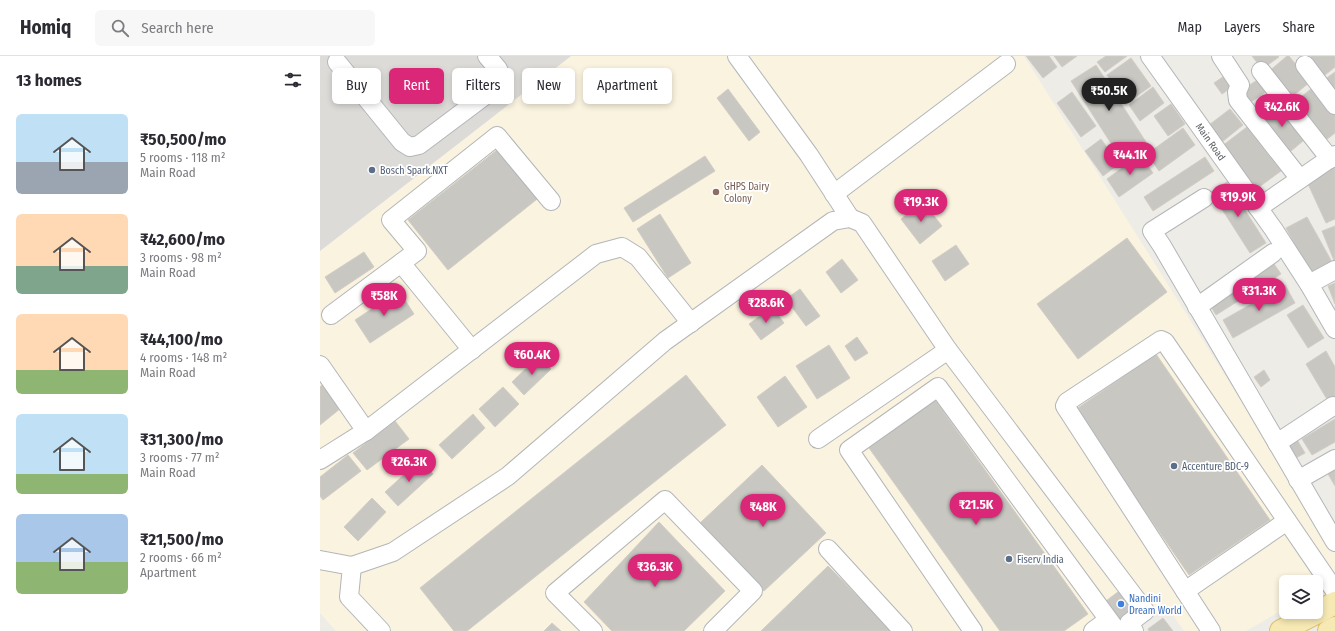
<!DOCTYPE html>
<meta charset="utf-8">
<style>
body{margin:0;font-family:"Fira Sans Condensed",sans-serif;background:#f7f7f7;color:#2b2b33;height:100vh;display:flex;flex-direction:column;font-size:15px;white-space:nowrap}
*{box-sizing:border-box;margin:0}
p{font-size:13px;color:#7c7c81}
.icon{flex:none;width:22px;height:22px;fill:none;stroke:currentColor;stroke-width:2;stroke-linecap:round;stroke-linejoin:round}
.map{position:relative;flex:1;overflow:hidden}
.drawer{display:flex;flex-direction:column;background:#fff;width:320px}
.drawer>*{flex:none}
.guide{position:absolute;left:12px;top:12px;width:380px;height:36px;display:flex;gap:8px}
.controls{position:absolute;left:959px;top:519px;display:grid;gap:8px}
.controls a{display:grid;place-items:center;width:44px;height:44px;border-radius:6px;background:#fff;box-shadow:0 2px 6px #0003;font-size:20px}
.price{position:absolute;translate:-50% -34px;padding:0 9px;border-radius:14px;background:#db2777;color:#fff;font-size:13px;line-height:26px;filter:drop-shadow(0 1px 2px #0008)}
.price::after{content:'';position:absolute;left:50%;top:24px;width:12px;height:9px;margin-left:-6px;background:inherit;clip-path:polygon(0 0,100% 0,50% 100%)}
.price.active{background:#222;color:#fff}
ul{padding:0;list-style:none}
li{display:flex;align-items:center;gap:12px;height:100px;padding:0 16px}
li span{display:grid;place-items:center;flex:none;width:112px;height:80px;border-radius:6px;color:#555}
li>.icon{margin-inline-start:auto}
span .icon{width:48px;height:48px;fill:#fffc;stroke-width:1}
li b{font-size:17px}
h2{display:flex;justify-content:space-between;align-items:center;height:48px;padding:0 16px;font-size:17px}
.pill{padding:0 14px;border-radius:6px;background:#fff;box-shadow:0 2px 6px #0003;font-size:14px;line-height:36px}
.pill.active{background:#db2777;color:#fff}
header{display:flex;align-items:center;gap:24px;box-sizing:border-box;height:56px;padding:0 20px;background:#fff;border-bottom:1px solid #e1e1e2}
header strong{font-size:19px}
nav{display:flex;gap:22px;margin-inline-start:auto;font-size:14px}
.search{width:280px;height:36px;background:#f7f7f7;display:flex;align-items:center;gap:10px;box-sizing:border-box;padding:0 14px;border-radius:6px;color:#7c7c81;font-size:15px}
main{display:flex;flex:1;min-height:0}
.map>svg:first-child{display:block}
</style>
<header>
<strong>Homiq</strong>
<div class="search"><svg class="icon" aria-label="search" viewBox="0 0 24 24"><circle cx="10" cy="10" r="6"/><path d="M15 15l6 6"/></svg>Search here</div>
<nav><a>Map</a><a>Layers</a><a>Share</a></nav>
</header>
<main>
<section class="drawer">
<h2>13 homes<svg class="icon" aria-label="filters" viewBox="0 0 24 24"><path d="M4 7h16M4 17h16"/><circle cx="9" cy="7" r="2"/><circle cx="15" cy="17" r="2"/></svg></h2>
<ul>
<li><span style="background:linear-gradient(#bfe0f5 60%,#9aa5b1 0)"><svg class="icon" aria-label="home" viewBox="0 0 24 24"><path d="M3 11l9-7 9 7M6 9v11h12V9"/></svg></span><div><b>₹50,500/mo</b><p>5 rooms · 118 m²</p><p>Main Road</p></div></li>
<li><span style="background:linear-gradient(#ffd9b3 65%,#7fa58c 0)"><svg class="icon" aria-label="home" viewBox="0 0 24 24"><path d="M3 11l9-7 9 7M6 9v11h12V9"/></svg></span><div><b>₹42,600/mo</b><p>3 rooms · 98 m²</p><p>Main Road</p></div></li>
<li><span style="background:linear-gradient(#ffd9b3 70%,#8fb573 0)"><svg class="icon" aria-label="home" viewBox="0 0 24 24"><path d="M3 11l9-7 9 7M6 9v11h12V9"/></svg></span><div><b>₹44,100/mo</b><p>4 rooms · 148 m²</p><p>Main Road</p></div></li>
<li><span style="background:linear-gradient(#bfe0f5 75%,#8fb573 0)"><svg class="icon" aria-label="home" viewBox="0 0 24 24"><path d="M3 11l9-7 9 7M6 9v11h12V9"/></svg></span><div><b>₹31,300/mo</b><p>3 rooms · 77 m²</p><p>Main Road</p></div></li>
<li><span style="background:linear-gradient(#a9c7e8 60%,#8fb573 0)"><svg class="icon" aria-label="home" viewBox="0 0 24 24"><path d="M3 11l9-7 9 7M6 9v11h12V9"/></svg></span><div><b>₹21,500/mo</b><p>2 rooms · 66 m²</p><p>Apartment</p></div></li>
</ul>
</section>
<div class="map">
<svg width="1015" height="575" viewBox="0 0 1015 575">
<rect width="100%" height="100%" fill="#eeece6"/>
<path fill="#faf3df" d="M251,0h453l311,494v31l-19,11v-10h-30v26l-40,23h-62l-17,-24 -37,24h-794l-16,-18v-362z"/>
<path fill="#dddbd8" d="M0,0h251l-251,195z"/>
<path fill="#c9c7c2" stroke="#d2cdc5" d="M706,0h23l8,11 -14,11z
M734,0h23l-15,11z
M786,0h21l-22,16 -8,-10z
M932,0h26l1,1 -17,12z
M967,0h2l21,26 -22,18 -21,-27z
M992,0h23v11l-15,12 -13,-19z
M811,2l20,28 -24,17 -20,-28z
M776,9l50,77 -25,17 -50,-78z
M1015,16v24l-14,-14z
M907,18l8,11 -13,9 -8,-11z
M939,23l8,12 -19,13 -8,-13z
M996,29l19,24v24l-13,10 -31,-38z
M833,31l11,16 -24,18 -11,-16z
M408,33l32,43 -11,9 -32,-43z
M752,36l24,34 -15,11 -24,-34z
M960,43l29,37 -24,20 -30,-36z
M851,48l14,20 -17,12 -14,-20z
M910,53l13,16 -21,17 -13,-17z
M927,71l34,44 -26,19 -33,-44z
M863,72l12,17 -36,26 -12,-17z
M781,83l18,25 -16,12 -18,-25z
M182,90l39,50 -93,74 -40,-50z
M820,99l13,18 -34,24 -12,-18z
M385,100l10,15 -82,51 -9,-14z
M885,101l9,14 -61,40 -9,-14z
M1015,108v55l-9,4 -18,-39z
M907,126l39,61 -16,10 -39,-61z
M603,146l19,24 -22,18 -19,-25z
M340,158l31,49 -23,15 -31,-49z
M987,161l25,45 -21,12 -25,-46z
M1015,170v37l-13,-32z
M807,182l40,54 -89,67 -41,-55z
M636,189l13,19 -24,17 -13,-20z
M44,196l10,15 -39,26 -10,-16z
M522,203l16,21 -17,13 -15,-21z
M952,205l9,13 -65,41 -8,-13z
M1015,227v21l-7,-18z
M965,229l10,18 -62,35 -10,-18z
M480,233l20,27 -14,10 -20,-27z
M79,235l15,23 -44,29 -15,-23z
M983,249l21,33 -16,10 -21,-33z
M452,251l12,16 -23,17 -12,-16z
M537,281l11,16 -13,8 -10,-15z
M509,289l21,33 -33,21 -21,-33z
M1006,295l9,16v30l-7,4 -22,-37z
M836,298l114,166 -81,55 -114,-165z
M219,300l12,13 -27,26 -12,-13z
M944,314l6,10 -9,7 -7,-10z
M366,319l40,50 -259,206h-13l-34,-43z
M465,320l22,31 -29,20 -21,-30z
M2,329l19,23 -21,17v-38z
M183,331l16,17 -24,23 -16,-18z
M615,344l153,214 -24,17h-64l-131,-183z
M153,358l12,14 -33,31 -13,-14z
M1015,363v23l-23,13 -10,-16z
M75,365l14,18 -42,31 -14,-17z
M976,382l9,15 -11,6 -9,-15z
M28,399l13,16 -38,29 -3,-4v-19z
M100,404l13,14 -35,32 -13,-14z
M442,409l64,68 -62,58 -64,-68z
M1015,414v16l-7,-12z
M52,442l14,14 -28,29 -14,-14z
M339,466l66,69 -41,40h-72l-28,-29z
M508,510l64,65h-131z
M803,532l13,18 -17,13 -13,-18z
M843,562l10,13h-24l-1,-2z
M232,567l9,8h-17z"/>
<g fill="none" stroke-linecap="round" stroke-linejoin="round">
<g stroke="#b3b6b9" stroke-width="20">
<g id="minor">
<path d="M417,0l72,99 41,63"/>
<path id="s1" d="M830,0l124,174 35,54 26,45"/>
<path d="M901,0l19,29 -3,7 1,8 62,79"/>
<path d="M17,6l65,80 8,5 9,-2 80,-60 3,-6 -4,-10 -11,-13"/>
<path d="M985,9l30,40"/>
<path d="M941,15l69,88"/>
<path d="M514,138l172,-130"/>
<path d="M884,142l-52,33 10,15 173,296"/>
<path d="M938,152l77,-53"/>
<path d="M81,207l16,-12 -26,-31 106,-84 54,65"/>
<path d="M989,228l26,-14"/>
<path d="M877,251l76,-54"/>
<path d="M11,259l70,-52 71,87"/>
<path d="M0,309l46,66 -46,29"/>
<path d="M46,375l230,-177 26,-7 16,10 53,66"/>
<path d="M498,383l130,-89"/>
<path d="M957,387l56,-37"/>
<path d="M978,424l37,-21"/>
<path d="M508,493l75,82"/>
<path d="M0,504l32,6 -3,31 32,34"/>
<path d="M32,510l41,-14 115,-76 157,-135 168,-120 17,-3 12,5 86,127 197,261 -16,12 5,8"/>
<path d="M865,535l102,-70"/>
<path d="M273,575l-38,-38 110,-93 88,91 -40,40"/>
<path d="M653,575l-124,-181 89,-63 179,244"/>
<path d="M773,575l15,-11"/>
<path d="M891,575l-146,-225 2,-4 94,-62 4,2 170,249"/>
</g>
</g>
<g stroke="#e1be6b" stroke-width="24">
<path id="major" d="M961,575l54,-28
M1009,575l6,-3"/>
</g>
<use href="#minor" stroke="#fff" stroke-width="18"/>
<use href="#major" stroke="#f6e9b3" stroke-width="22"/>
</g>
<g fill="#5c6f8a" stroke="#fff" stroke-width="1.5">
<circle cx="52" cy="114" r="4"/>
<circle cx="854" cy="410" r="4"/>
<circle cx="689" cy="503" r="4"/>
</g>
<circle fill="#8d6e63" stroke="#fff" stroke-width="1.5" cx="396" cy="136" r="4"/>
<circle fill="#3f7fe0" stroke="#fff" stroke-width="1.5" cx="801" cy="548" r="4"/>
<g text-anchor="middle" stroke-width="3.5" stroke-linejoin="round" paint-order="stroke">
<g font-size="10" fill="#5d6164" stroke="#fff">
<text dy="4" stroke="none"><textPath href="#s1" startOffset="105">Main Road</textPath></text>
</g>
<g font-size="10" fill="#4e5e75" stroke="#fff" text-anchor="start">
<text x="60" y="118">Bosch Spark.NXT</text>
<text x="862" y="414">Accenture BDC-9</text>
<text x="697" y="507">Fiserv India</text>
</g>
<g font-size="10" fill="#785e54" stroke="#fff" text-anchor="start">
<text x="404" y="134">GHPS Dairy<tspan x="404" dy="12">Colony</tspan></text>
</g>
<g font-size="10" fill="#366cbe" stroke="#fff" text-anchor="start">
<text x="809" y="546">Nandini<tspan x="809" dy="12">Dream World</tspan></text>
</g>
</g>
</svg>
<div class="controls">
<a><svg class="icon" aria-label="layers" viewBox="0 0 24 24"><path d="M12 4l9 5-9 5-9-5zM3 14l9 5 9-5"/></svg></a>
</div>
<b class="price active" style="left:789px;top:56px">₹50.5K</b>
<b class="price" style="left:962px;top:72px">₹42.6K</b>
<b class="price" style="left:810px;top:120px">₹44.1K</b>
<b class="price" style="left:918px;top:162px">₹19.9K</b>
<b class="price" style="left:601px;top:167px">₹19.3K</b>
<b class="price" style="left:939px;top:256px">₹31.3K</b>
<b class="price" style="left:64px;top:261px">₹58K</b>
<b class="price" style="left:446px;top:268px">₹28.6K</b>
<b class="price" style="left:212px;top:320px">₹60.4K</b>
<b class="price" style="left:89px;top:427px">₹26.3K</b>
<b class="price" style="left:656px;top:470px">₹21.5K</b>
<b class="price" style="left:443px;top:472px">₹48K</b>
<b class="price" style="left:335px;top:532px">₹36.3K</b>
<div class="guide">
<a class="pill">Buy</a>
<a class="pill active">Rent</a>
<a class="pill">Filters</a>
<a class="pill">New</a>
<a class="pill">Apartment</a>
</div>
</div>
</main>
